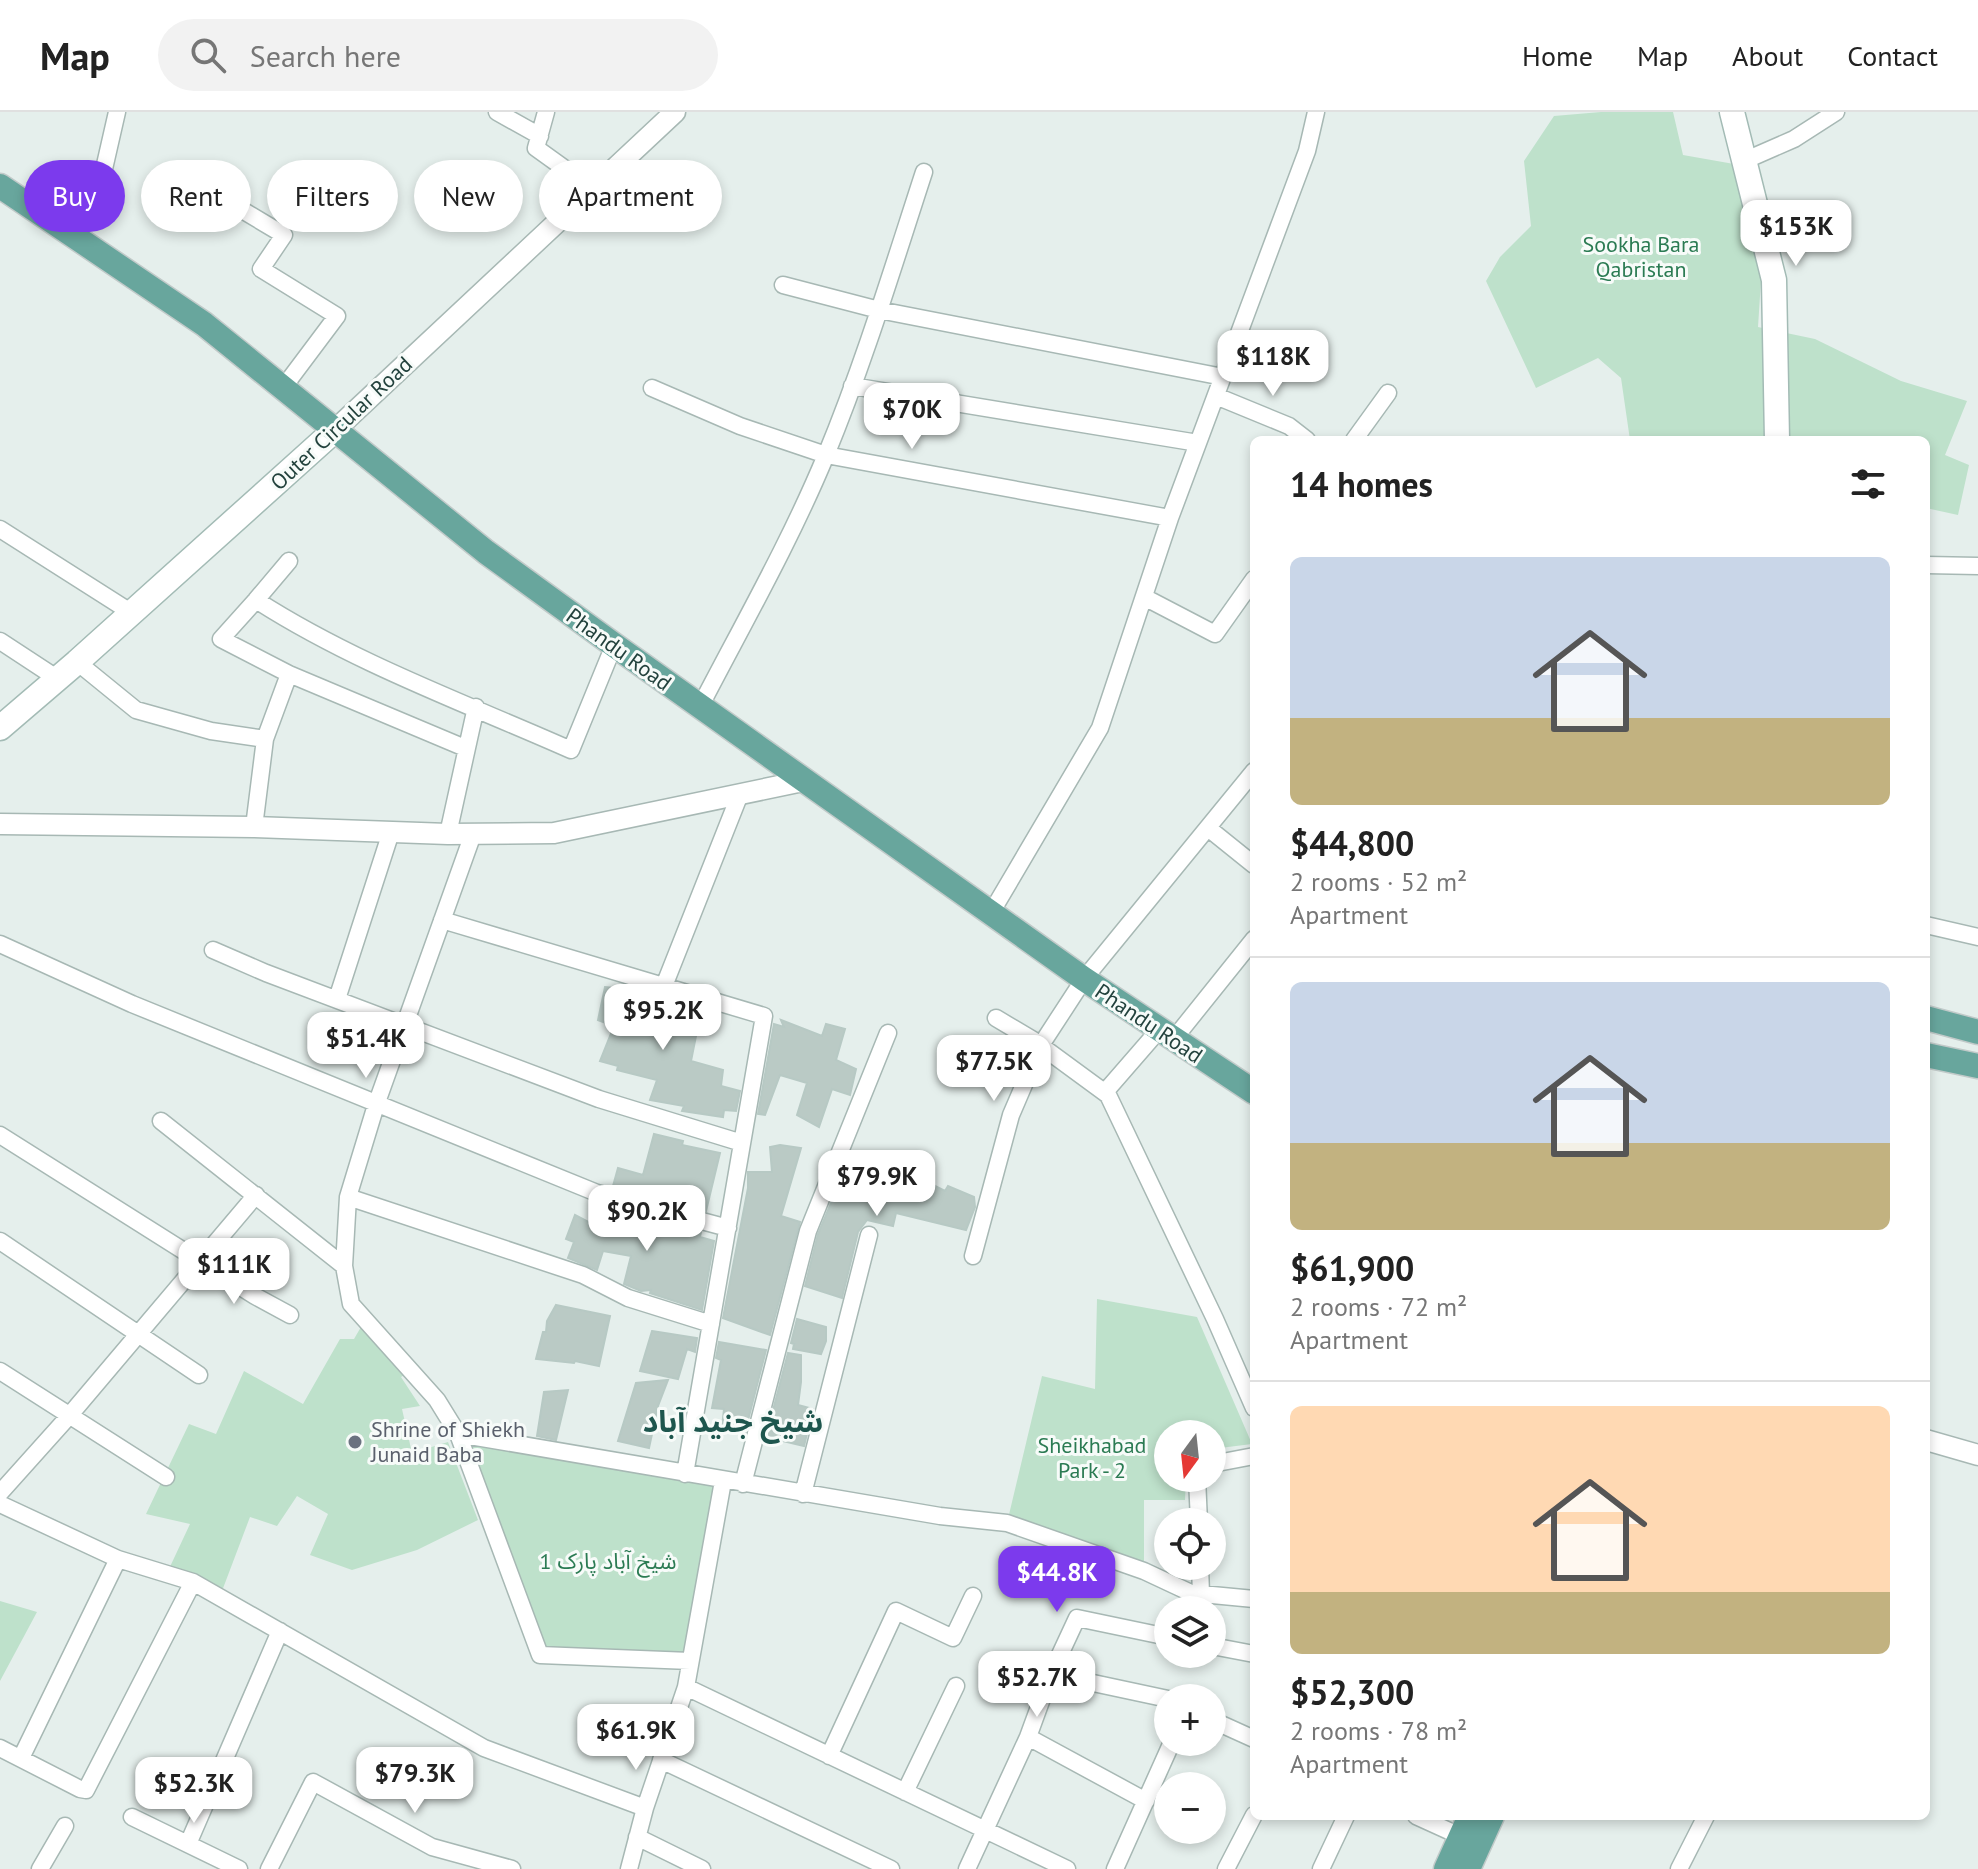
<!DOCTYPE html>
<meta charset="utf-8">
<style>
body{margin:0;font-family:"PT Sans","Noto Sans Arabic",sans-serif;background:#f2f2f2;color:#222;height:100vh;display:flex;flex-direction:column;font-size:30px;white-space:nowrap}
*{box-sizing:border-box;margin:0}
p{font-size:26px;color:#767676}
.icon{flex:none;width:44px;height:44px;fill:none;stroke:currentColor;stroke-width:2;stroke-linecap:round;stroke-linejoin:round}
.map{position:relative;flex:1;overflow:hidden}
.sheet{position:absolute;left:1250px;top:324px;width:680px;height:1384px;display:flex;flex-direction:column;background:#fff;border-radius:12px;box-shadow:0 4px 12px #0003}
.sheet>*{flex:none}
.guide{position:absolute;left:24px;top:48px;width:760px;height:72px;display:flex;gap:16px}
.needle{width:52px;rotate:195deg}
.controls{position:absolute;left:1154px;top:1308px;display:grid;gap:16px}
.controls a{display:grid;place-items:center;width:72px;height:72px;border-radius:50%;background:#fff;box-shadow:0 4px 12px #0003;font-size:40px}
.price{position:absolute;translate:-50% -68px;padding:0 18px;border-radius:16px;background:#fff;color:#222;font-size:26px;line-height:52px;filter:drop-shadow(0 2px 4px #0008)}
.price::after{content:'';position:absolute;left:50%;top:48px;width:24px;height:18px;margin-left:-12px;background:inherit;clip-path:polygon(0 0,100% 0,50% 100%)}
.price.selected{background:#7c3aed;color:#fff}
ul{padding:0;list-style:none}
li{display:grid;align-content:center;gap:16px;height:424px;padding:0 40px}
li+li{border-top:2px solid #e0e0e0}
li span{display:grid;place-items:center;height:248px;border-radius:12px;color:#555}
li>.icon{margin-inline-start:auto}
span .icon{width:144px;height:144px;fill:#fffc;stroke-width:1}
li b{font-size:34px}
h2{display:flex;justify-content:space-between;align-items:center;height:96px;padding:0 40px;font-size:34px}
.pill{padding:0 28px;border-radius:36px;background:#fff;box-shadow:0 4px 12px #0003;font-size:28px;line-height:72px}
.pill.selected{background:#7c3aed;color:#fff}
header{display:flex;align-items:center;gap:48px;box-sizing:border-box;height:112px;padding:0 40px;background:#fff;border-bottom:2px solid #e0e0e0}
header strong{font-size:38px}
nav{display:flex;gap:44px;margin-inline-start:auto;font-size:28px}
.search{width:560px;height:72px;background:#f2f2f2;display:flex;align-items:center;gap:20px;box-sizing:border-box;padding:0 28px;border-radius:44px;color:#767676;font-size:30px}
.map>svg:first-child{display:block}
</style>
<header>
<strong>Map</strong>
<div class="search"><svg class="icon" aria-label="search" viewBox="0 0 24 24"><circle cx="10" cy="10" r="6"/><path d="M15 15l6 6"/></svg>Search here</div>
<nav><a>Home</a><a>Map</a><a>About</a><a>Contact</a></nav>
</header>
<div class="map">
<svg width="1978" height="1757" viewBox="0 0 1978 1757">
<rect width="100%" height="100%" fill="#e5efec"/>
<path fill="#bee1cb" d="M1601,0h72l10,43 51,9 28,101 -4,62 57,12 86,42 66,20 -22,54 24,10 -11,50 -32,-7v-68h-296l-9,-62 -23,-20 -62,30 -50,-107 14,-24 31,-31 -7,-65 30,-45z
M1097,1187l100,18 55,127 -40,5v-15h-44v44h18l-1,22h-41v71l-137,-48 35,-147 53,13z
M365,1208l46,51 -10,6 19,29 -18,3 10,44 36,-11 30,78 -61,30 -65,20 -42,-15 18,-41 -31,-18 -20,30 -27,-9 -28,74 -54,-20 22,-47 -44,-10 43,-90 27,10 28,-63 59,33 37,-65h14z
M458,1322l265,47 -33,180 -150,-6z
M0,1489l37,11 -37,69z"/>
<path fill="#bacac5" stroke="#b7c9c4" stroke-width="2" d="M605,875l37,4 14,9 3,-2 41,18 -9,45 32,9 -2,16 19,5 -4,20 -12,-1 -1,7 -41,-6 2,-5 -34,-6 7,-20 -40,-10 1,-4 -18,-5 14,-35 -16,-6z
M781,908l41,16 4,-12 19,5 -9,31 20,9 -6,26 -18,-6 -13,38 -22,-12 10,-32 -27,-8 -15,40 -7,-1 16,-90 10,3z
M654,1022l29,7 -1,4 38,8 -14,58 -93,-25 5,-18 25,7z
M780,1033l21,3 -20,68 19,6 -30,113 -47,-17 25,-130v-16h24l-2,-25z
M893,1054l14,7 -1,3 17,4 22,11 3,-5 26,11 1,10 -9,23 -70,-17 -3,13 -26,-6 -9,12 -16,66 -37,-12 13,-52 28,-67 41,11z
M607,1095l94,25 -1,5 14,4 -12,69 -52,-17 1,-3 -10,1 -17,-7 7,-28 -28,-5 -6,19 -29,-12 6,-16 -8,-3 9,-24 19,10 6,-17 6,2z
M556,1193l54,11 -11,50 -24,-5 -1,2 -38,-4 7,-27h3l1,-11z
M797,1207l29,8v14l-5,13 -28,-5 1,-5 -3,-1z
M652,1219l45,7 -2,14 -8,-3 -9,30 -38,-8z
M719,1230l47,8 -21,82 -23,-4 2,-19 -12,-1 9,-48 -5,-2z
M788,1241l13,2v27l-3,23 15,4 -9,37 -38,-9z
M668,1268l-10,26 -9,42 -31,-7 18,-58z
M568,1278l-12,50 -19,-4 7,-44z"/>
<g fill="none" stroke-linecap="round" stroke-linejoin="round">
<g stroke="#a7b8b4" stroke-width="19">
<path id="minor" d="M497,0l43,24
M546,0l-10,36 57,41
M1746,48l48,-21 42,-27
M227,89l57,34 -23,34 76,47 -54,72
M75,126l29,-69 13,-57
M783,173l96,25 344,67
M852,274l346,57
M652,276l88,38 86,29 344,63
M1216,284l73,30 18,14
M1354,328l34,-47
M0,417l132,84
M1926,453l52,1
M1144,485l71,37 39,-55
M256,488l33,-39
M0,529l58,38
M77,550l59,48 75,21 54,8 -11,88
M700,595c43,-83 90,-165 126,-252 38,-92 67,-188 98,-283
M265,627l24,-65
M465,636l-176,-74 -68,-35 35,-39c98,63 209,103 315,150l43,-105
M1208,716l46,37
M448,722l28,-127
M991,801l109,-185 70,-210 137,-367 9,-39
M442,808l322,96 -79,458
M1926,813l52,12
M0,832l132,60 465,189 131,35
M213,838l53,23 333,126 143,44
M664,874l76,-192
M337,887l54,-167
M996,906l37,22 75,55 107,224 39,89
M1173,928l81,-101
M1105,980l53,-61
M161,1009l183,145 7,38 86,96 21,34 482,82 67,7 137,48 47,22 63,6
M0,1023l255,161 35,19
M348,1085l235,78 45,23 83,26
M0,1129l199,134
M973,1144l38,-141 30,-70 43,-66 170,-208
M344,1154l4,-69 28,-92 97,-271
M0,1259l166,106
M458,1322l82,221 150,6
M1212,1352l42,-8
M1197,1366l2,44
M743,1372l65,-253 80,-198
M0,1381l69,-77 187,-221
M803,1382l66,-259
M0,1392l118,55 75,23 291,166 161,60
M1200,1454l1,28
M1212,1534l42,8
M1051,1562l117,25
M686,1575l381,182
M1212,1608l42,19
M1028,1625l23,-63 26,-56 91,19
M0,1636l80,41 6,1 107,-208
M829,1644l67,-145 57,27 20,-42
M21,1646l97,-199
M661,1648l230,109
M905,1680l51,-106
M1416,1704l44,20
M132,1705l107,52
M637,1725l65,32
M188,1732l92,-213
M40,1757l25,-43
M269,1757l44,-87 119,65 80,22
M629,1757l16,-61 41,-121 37,-206
M967,1757l61,-132 118,64
M1115,1757l57,-127
M1226,1757l28,-54
M1321,1757l25,-53
M1679,1757l27,-53"/>
</g>
<g stroke="#a7b8b4" stroke-width="23">
<path id="tertiary" d="M335,318l340,-318
M0,712l254,3 194,7 106,-1 249,-52
M1926,1328l52,15"/>
</g>
<g stroke="#a3bbb5" stroke-width="27">
<path id="secondary" d="M1732,0l42,168 3,160
M0,616l77,-66 258,-232"/>
</g>
<g stroke="#c1cac9" stroke-width="27">
<path id="primary" d="M0,74l204,138 282,228 128,93 470,334 170,113
M1926,906l52,14
M1926,943l52,11
M1446,1757l24,-53
M1468,1757l24,-53"/>
</g>
<use href="#minor" stroke="#fff" stroke-width="16"/>
<use href="#tertiary" stroke="#fff" stroke-width="20"/>
<use href="#secondary" stroke="#fff" stroke-width="24"/>
<use href="#primary" stroke="#68a69d" stroke-width="24"/>
</g>
<circle fill="#6b7280" stroke="#f7fbf9" stroke-width="3" cx="355" cy="1330" r="8"/>
<g text-anchor="middle" stroke-width="6" stroke-linejoin="round" paint-order="stroke">
<g font-size="22" fill="#2b7b53" stroke="#f7fbf9">
<text x="1641" y="140">Sookha Bara<tspan x="1641" dy="25">Qabristan</tspan></text>
<text x="1092" y="1341">Sheikhabad<tspan x="1092" dy="25">Park - 2</tspan></text>
<text x="608" y="1457">شیخ آباد پارک 1</text>
</g>
<g font-size="22" fill="#23423d" stroke="#f7fbf9">
<text transform="translate(341 311) rotate(-43)" y="8">Outer Circular Road</text>
<text transform="translate(619 537) rotate(36)" y="8">Phandu Road</text>
<text transform="translate(1149 911) rotate(34)" y="8">Phandu Road</text>
</g>
<g font-size="22" fill="#5b616d" stroke="#f7fbf9" text-anchor="start">
<text x="371" y="1325">Shrine of Shiekh<tspan x="371" dy="25">Junaid Baba</tspan></text>
</g>
<g font-size="30" font-weight="bold" fill="#1e564e" stroke="#f7fbf9">
<text x="733" y="1320">شیخ جنید آباد</text>
</g>
</g>
</svg>
<div class="controls">
<a><svg class="needle" viewBox="-14 -14 28 28"><path d="M0-13l5 13h-10z" fill="#e53935"/><path d="M0 13l5-13h-10z" fill="#767676"/></svg></a>
<a><svg class="icon" aria-label="locate" viewBox="0 0 24 24"><circle cx="12" cy="12" r="6"/><path d="M12 2v4M12 18v4M2 12h4M18 12h4"/></svg></a>
<a><svg class="icon" aria-label="layers" viewBox="0 0 24 24"><path d="M12 4l9 5-9 5-9-5zM3 14l9 5 9-5"/></svg></a>
<a>+</a>
<a>−</a>
</div>
<b class="price" style="left:1796px;top:156px">$153K</b>
<b class="price" style="left:1273px;top:286px">$118K</b>
<b class="price" style="left:912px;top:339px">$70K</b>
<b class="price" style="left:663px;top:940px">$95.2K</b>
<b class="price" style="left:366px;top:968px">$51.4K</b>
<b class="price" style="left:994px;top:991px">$77.5K</b>
<b class="price" style="left:877px;top:1106px">$79.9K</b>
<b class="price" style="left:647px;top:1141px">$90.2K</b>
<b class="price" style="left:234px;top:1194px">$111K</b>
<b class="price selected" style="left:1057px;top:1502px">$44.8K</b>
<b class="price" style="left:1037px;top:1607px">$52.7K</b>
<b class="price" style="left:636px;top:1660px">$61.9K</b>
<b class="price" style="left:415px;top:1703px">$79.3K</b>
<b class="price" style="left:194px;top:1713px">$52.3K</b>
<div class="guide">
<a class="pill selected">Buy</a>
<a class="pill">Rent</a>
<a class="pill">Filters</a>
<a class="pill">New</a>
<a class="pill">Apartment</a>
</div>
<section class="sheet">
<h2>14 homes<svg class="icon" aria-label="filters" viewBox="0 0 24 24"><path d="M4 7h16M4 17h16"/><circle cx="9" cy="7" r="2"/><circle cx="15" cy="17" r="2"/></svg></h2>
<ul>
<li><span style="background:linear-gradient(#c9d6e8 65%,#c2b280 0)"><svg class="icon" aria-label="home" viewBox="0 0 24 24"><path d="M3 11l9-7 9 7M6 9v11h12V9"/></svg></span><div><b>$44,800</b><p>2 rooms · 52 m²</p><p>Apartment</p></div></li>
<li><span style="background:linear-gradient(#c9d6e8 65%,#c2b280 0)"><svg class="icon" aria-label="home" viewBox="0 0 24 24"><path d="M3 11l9-7 9 7M6 9v11h12V9"/></svg></span><div><b>$61,900</b><p>2 rooms · 72 m²</p><p>Apartment</p></div></li>
<li><span style="background:linear-gradient(#ffd9b3 75%,#c2b280 0)"><svg class="icon" aria-label="home" viewBox="0 0 24 24"><path d="M3 11l9-7 9 7M6 9v11h12V9"/></svg></span><div><b>$52,300</b><p>2 rooms · 78 m²</p><p>Apartment</p></div></li>
</ul>
</section>
</div>
